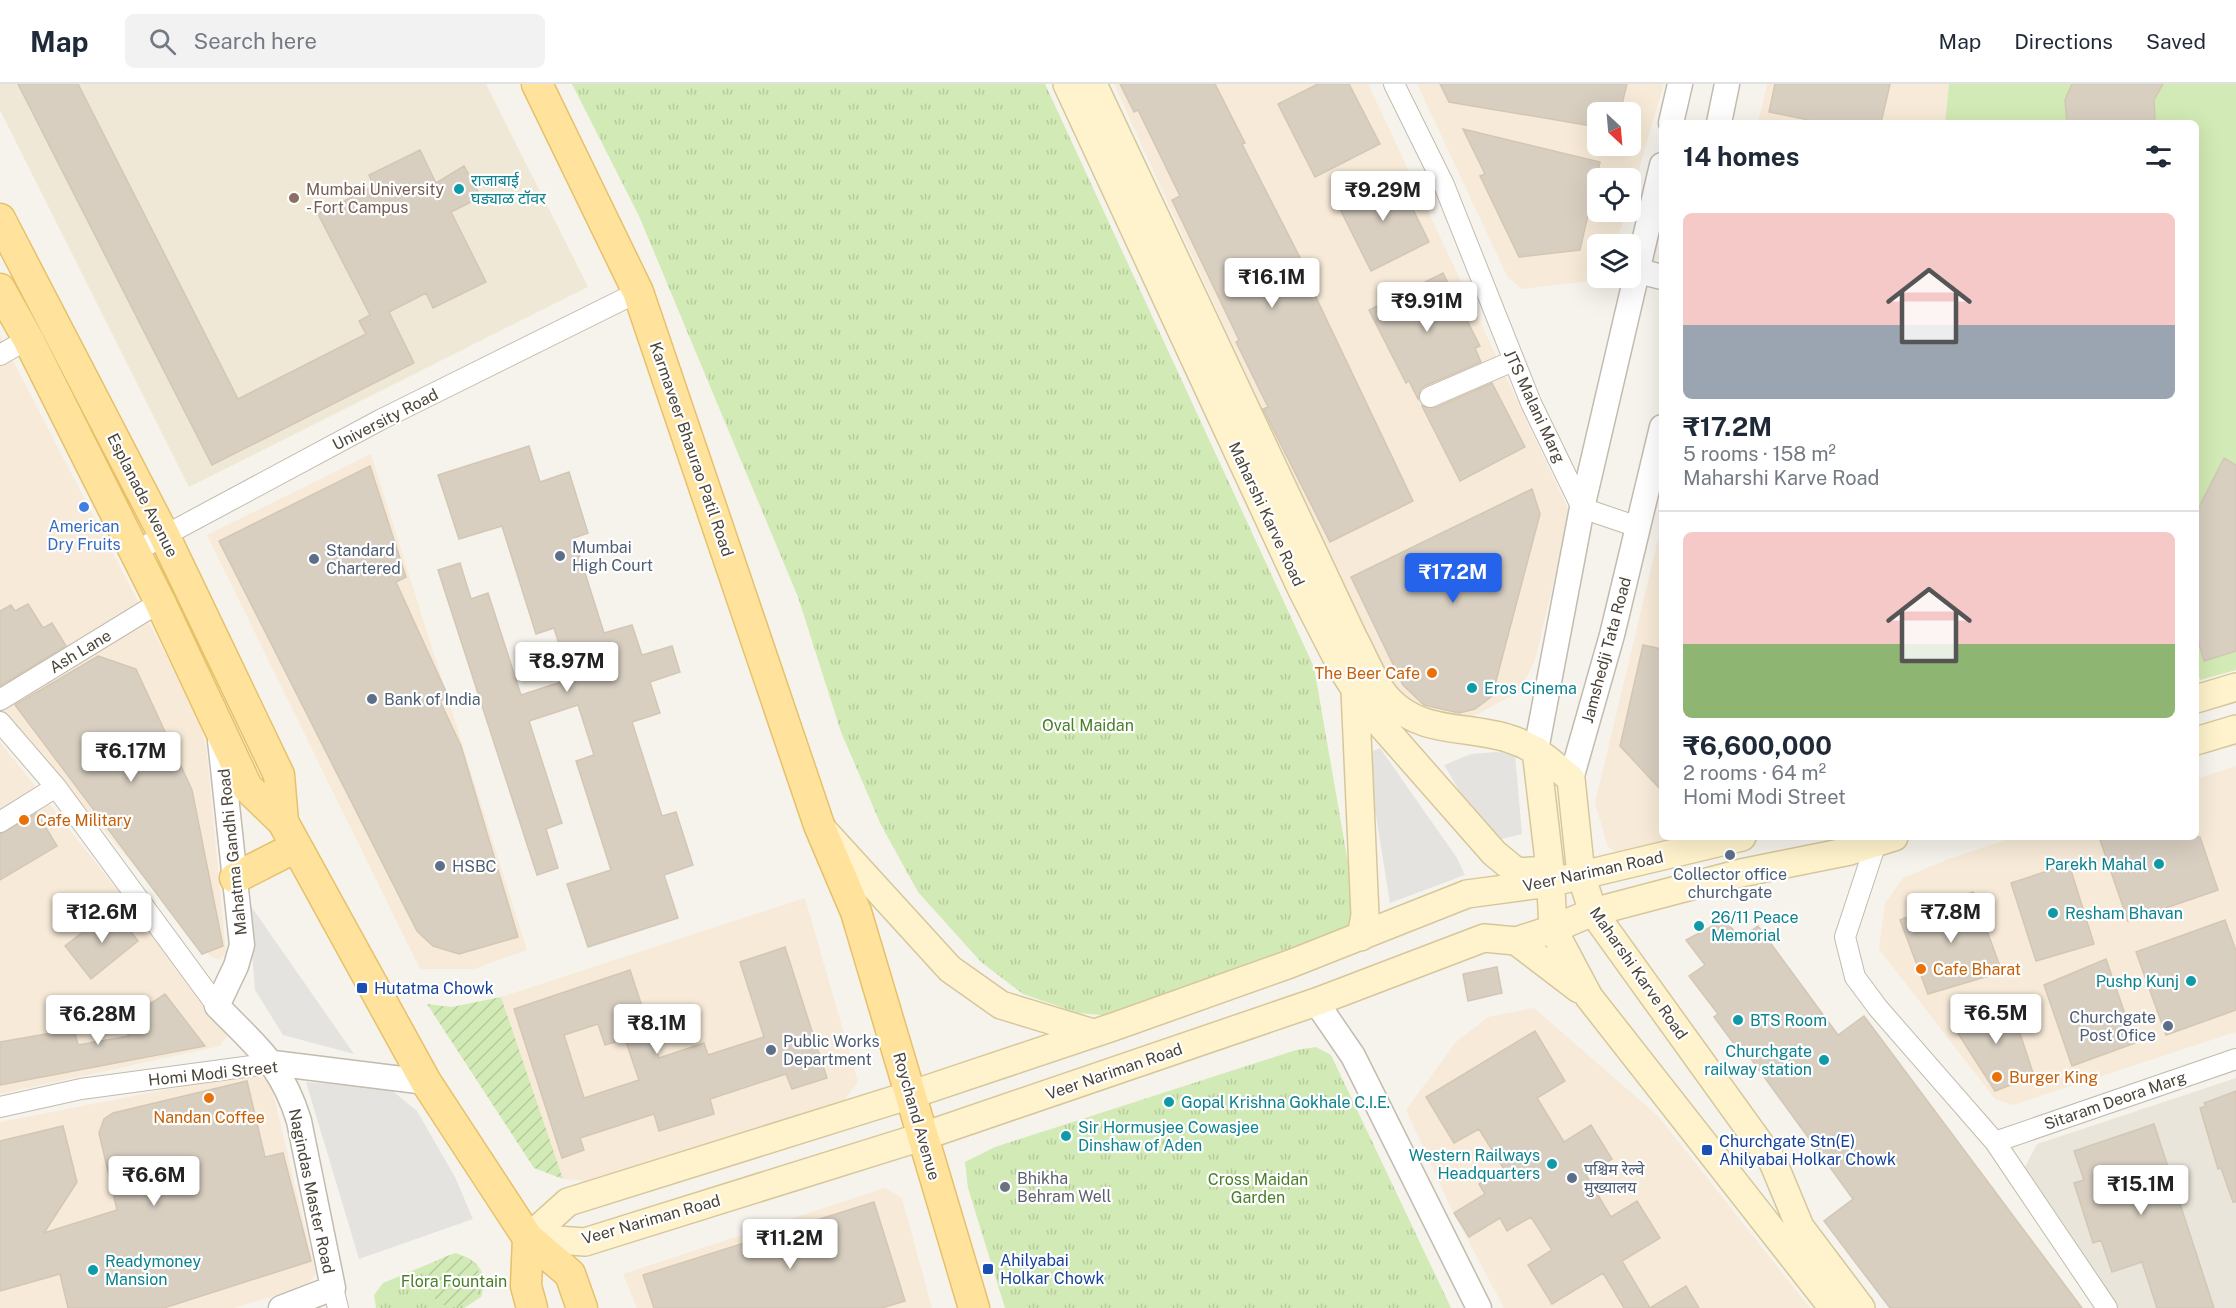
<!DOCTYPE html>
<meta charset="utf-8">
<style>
body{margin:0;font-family:"Public Sans","Noto Sans Devanagari",sans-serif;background:#f2f2f3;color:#1f2937;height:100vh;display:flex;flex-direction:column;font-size:22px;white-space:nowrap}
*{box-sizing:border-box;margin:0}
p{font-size:20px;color:#747a83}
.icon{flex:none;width:33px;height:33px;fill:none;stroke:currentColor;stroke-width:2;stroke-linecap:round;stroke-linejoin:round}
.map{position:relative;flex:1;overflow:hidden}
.details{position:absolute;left:1659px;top:36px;width:540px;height:720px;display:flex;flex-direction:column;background:#fff;border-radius:9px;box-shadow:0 6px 24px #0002}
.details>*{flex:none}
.needle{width:39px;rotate:154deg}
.buttons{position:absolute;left:1587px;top:18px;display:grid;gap:12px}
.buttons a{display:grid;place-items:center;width:54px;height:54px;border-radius:9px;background:#fff;box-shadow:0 6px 24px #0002;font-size:30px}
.price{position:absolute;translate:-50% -51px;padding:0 14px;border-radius:6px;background:#fff;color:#222;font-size:20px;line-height:39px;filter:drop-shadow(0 2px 3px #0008)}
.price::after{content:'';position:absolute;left:50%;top:36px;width:18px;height:14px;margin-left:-9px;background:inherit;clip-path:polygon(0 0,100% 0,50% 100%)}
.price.active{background:#2563eb;color:#fff}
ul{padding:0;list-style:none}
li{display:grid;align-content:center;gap:12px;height:318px;padding:0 24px}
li+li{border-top:2px solid #e0e1e3}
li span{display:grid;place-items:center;height:186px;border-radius:9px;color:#555}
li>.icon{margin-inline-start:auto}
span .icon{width:108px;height:108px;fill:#fffc;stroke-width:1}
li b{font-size:26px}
h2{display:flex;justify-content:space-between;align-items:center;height:72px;padding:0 24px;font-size:26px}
header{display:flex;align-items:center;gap:36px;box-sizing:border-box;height:84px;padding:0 30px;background:#fff;border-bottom:2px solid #e0e1e3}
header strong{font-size:28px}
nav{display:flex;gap:33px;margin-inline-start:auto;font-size:21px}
.search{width:420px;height:54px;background:#f2f2f3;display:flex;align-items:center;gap:15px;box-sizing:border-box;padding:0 21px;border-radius:9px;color:#747a83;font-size:22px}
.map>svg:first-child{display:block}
</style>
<header>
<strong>Map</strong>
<div class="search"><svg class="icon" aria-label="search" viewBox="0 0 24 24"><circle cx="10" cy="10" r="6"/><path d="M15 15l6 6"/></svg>Search here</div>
<nav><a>Map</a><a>Directions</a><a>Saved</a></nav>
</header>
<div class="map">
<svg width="2236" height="1224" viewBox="0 0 2236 1224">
<defs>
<pattern id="park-tufts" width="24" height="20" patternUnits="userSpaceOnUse" patternTransform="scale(1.5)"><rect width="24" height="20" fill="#d2eab5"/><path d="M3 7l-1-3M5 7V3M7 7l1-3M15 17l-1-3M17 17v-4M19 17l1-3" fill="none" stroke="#b6ca9c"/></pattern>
<pattern id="garden-furrows" width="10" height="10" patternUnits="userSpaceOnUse" patternTransform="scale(1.5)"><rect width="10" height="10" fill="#d2eab5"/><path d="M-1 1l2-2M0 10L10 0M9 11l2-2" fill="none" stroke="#b6ca9c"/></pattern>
</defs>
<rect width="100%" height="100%" fill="#f6f3ec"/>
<path fill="#eae5da" d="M2236,994v230h-126l-87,-137 14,-27z"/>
<path fill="#f7ead8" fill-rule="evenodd" d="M1114,0h254l202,429 -35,147 -15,31 -48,26 -42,4 -36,-21z
M1417,0h247l-33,112 -1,-18h-32v34h28l-10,32h-18v34l8,1 -84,10 -14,-11zM1598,28h32v34h-32z
M1767,0h182l-4,39h-187z
M0,252l198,381 8,29 20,207 -6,7 -9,-3 -211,-250z
M371,370l156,496 -53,19h-54l-213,-434z
M1662,439v314h46l-85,20 -15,-10 -13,-44z
M0,658l230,290 -10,14 -220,48z
M2236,682v266l-223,73 -18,-6 -116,-150 6,-46 18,-25 48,-20 64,-21h181v-58z
M805,814l53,184 -14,18 -257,81 -24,-2 -62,-182z
M1534,924l124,108 152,192h-306l-52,-98 -46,-100 50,-68 32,-25z
M256,988l15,12 45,190 -10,12 -72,22h-234v-186z
M885,1104l17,10 30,110h-295l-14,-34z"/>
<path fill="#efe8d6" d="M0,0h486l102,203 -399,200 -189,-377z"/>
<path fill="#d2eab5" d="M1949,0h287v586l-36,10 -4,-14v-543h-251z"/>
<path fill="url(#park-tufts)" d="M572,0h473l269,583 44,253 -63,39 -171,58 -46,-4 -55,-19 -42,-32 -63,-70 -37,-67 -40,-93 -43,-135 -159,-381z
M1316,963l15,8 120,253h-446l-37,-120 -3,-26 30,-15 301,-97z
M455,1169c23,6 34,20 26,44l-17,11h-88l-2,-13 9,-12z"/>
<path fill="url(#garden-furrows)" d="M501,913l62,182 -29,-11 -107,-164 25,3z
M428 1197a26 26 0 1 1 52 0a26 26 0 1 1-52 0Z"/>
<path fill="#e5e3e0" d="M1380,664l77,110 8,17 -75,28 -24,-149z
M1497,668l18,3 7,79 -32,8 -46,-77 27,-11z
M248,818l106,152 -71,-19 -28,-45z
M306,998l84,7 27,22 38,66 18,42 -114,40z"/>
<path fill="#d8cfc1" stroke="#d3c7b4" stroke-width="1.5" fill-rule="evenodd" d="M18,0h60l160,315 128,-65 -7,-13 11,-6 -52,-101 56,-28 -5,-11 51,-25 16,33 28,-17 17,31 -30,15 35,70 -53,26 -7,-15 -37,19 25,51 -202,102z
M1120,0h95l30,59 -3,1 74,145 -3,2 100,210 -83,41 -67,-133 5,-2 -32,-65 3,-2 -67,-140 8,-4 -42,-86 -4,2z
M1318,0h31l31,60 -65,33 -37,-73z
M1440,0h187l-7,28h-22v15l-149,-25z
M1775,0h115l-9,39h-58l-54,-11z
M2072,0h91l-9,16 1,23h-88l-2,-23z
M1463,45l137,33 -20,88 -61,7 -39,-81 5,-2z
M1395,89l34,69 -58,29 -34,-68z
M1443,189l37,73 -5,2 6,14 -56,24 -5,4 -2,9 -9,-18 -3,2 -37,-73z
M1492,299l33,64 -65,34 -38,-75 13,2z
M529,362l11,36 29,-10 19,61 -14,5 30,95 28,-8 10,30 30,-9 8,26 -30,10 10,31 -28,9 30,94 14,-4 17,53 -29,10 14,43 -90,29 -21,-63 44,-14 -35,-109 18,-6 -16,-50 -49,16 33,102 -16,6 12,39 -21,7 -99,-305 22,-7 11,36 17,-6 33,102 49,-16 -16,-51 -18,6 -34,-108 -43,13 -21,-64z
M2224,374l12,7v186l-32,10 -8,-27v-121z
M370,382l36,111 -10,5 52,114 -8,5 21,45 57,191 -59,17 -26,-8 -16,-15 -198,-390z
M1532,405l8,25 -48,182 -17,13 -16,4 -35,-8 -21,-20 -52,-108z
M28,520l15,24 9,-5 14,23 -66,40v-75l11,-6 4,6z
M1643,561l19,4v142l-42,-45z
M98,572l38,13 56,121 31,156 -21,8 -187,-249z
M37,729l20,33 -57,34v-46z
M2099,753h101l18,53 -90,31z
M2069,780l25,80 -58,17 -25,-78z
M1973,808l29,80 -74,22 -28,-74z
M113,825l25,32 -47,38 -26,-33z
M1724,836l17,18 17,-12 80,109 26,-19 218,292h-192l-66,-87 29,-22 -115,-158 -4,3 -20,-27 4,-3 -29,-38 16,-11 -19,-25z
M2225,836l11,31v59l-70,25 -30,-83z
M785,863l42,131 -35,11 -6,-15 -76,25 4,15 -55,17 -5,-17 -74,24 4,12 -22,8 -48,-149 116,-39 29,88 45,-15 4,12 56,-18 -24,-75zM598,940l7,21 20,-6 14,41 -55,18 -20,-63z
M2106,875l29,84 -63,23 -28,-81z
M1497,883l5,26 -34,8 -5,-27z
M165,910l40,52 -205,39v-43l74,-13 4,16 51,-9 -8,-13z
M2009,916l25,76 -39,15 -43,-67z
M1535,947l30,50 -28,17 27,44 27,-17 21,34 -26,16 25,42 26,-16 23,37 -38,23 28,47 36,-22 13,22h-75l-21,-35 -51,31 -24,-39 24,-15 -21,-33 -24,14 -7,-13 -31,19 -15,-24 31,-19 -6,-10 25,-15 -25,-40 -25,14 -28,-46z
M247,997l18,76 18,-4 28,108 -147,47h-96l-8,-34 -60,17v-150l63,-15 14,56 -33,51 73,-23 -18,-77 5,-14 9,-6z
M2236,1007v111h-3l-12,-34 -3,1 -18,-61 6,-2 -2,-3z
M2154,1040l60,184h-57l-15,-46 -30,10 -11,-32 -8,3 -19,-60 10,-3 -10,-29z
M874,1118l31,99 -23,7h-228l-11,-33z"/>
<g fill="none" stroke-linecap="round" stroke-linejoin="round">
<g stroke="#c2bbae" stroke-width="22">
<path id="minor" d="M1394,0l50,101 87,218 51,105 56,19
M0,271l28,-16
M1430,313l83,-36
M134,468l246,-132 258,-128
M0,616l160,-98
M0,638l56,65 161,219
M0,738l56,-35
M1876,759l-31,94 10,40 23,31 117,134 112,166
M0,1023l81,-18 192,-26
M1995,1058l241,-83
M333,1204l5,20"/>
</g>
<g stroke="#c2bbae" stroke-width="27">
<path id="tertiary" d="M1671,39l9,-39
M1719,39l8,-39
M1638,187l24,6
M220,656l22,205 -6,21 -19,40c40,41 65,59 82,115l34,167 -52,20
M1536,666l46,-242 80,-343
M1571,695l41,-144 50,-208
M1316,918l37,54 126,252
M273,979l153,19"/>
</g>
<g stroke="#d6c79b" stroke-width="30">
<path id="secondary" d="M1067,0l235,506 42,82 26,40 124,141 23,19 29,-2
M1093,0l260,553c11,20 21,48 37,64 33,34 79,24 120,38 24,7 42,24 61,40l10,96 12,37 180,250 27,65 61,81
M1355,606l10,225 -4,22
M2196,615l40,-12
M2196,657l40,-12
M1536,666l14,119 3,60 36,68 244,311
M825,748l125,137 51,36 92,28
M1516,857l63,48
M528,1154l57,4 336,-105 395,-135 168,-64 32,3 37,-12 40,-17 148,-39 109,-22 44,-14
M528,1154l40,-36 342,-107 203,-68 177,-63 177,-70 82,-11 193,-46"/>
</g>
<g stroke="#e6c16a" stroke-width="33">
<path id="primary" d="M537,0l101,208 181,533 37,87 118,396
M0,135l164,316 115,240 4,47
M0,205l28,50 132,263 87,185 36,35 143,260 102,156 42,36 12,34
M235,794l61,-31
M528,1154l-2,48 6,22"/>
</g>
<use href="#minor" stroke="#fff" stroke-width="20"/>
<use href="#tertiary" stroke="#fff" stroke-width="24"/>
<use href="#secondary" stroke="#fff3cd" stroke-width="27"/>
<use href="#primary" stroke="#ffe39c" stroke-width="30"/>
</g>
<g fill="#0f9aa8" stroke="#fff" stroke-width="2">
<circle cx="459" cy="105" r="6"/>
<circle cx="1472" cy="604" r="6"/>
<circle cx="2159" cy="780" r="6"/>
<circle cx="2053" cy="829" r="6"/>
<circle cx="1699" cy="842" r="6"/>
<circle cx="2191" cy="897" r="6"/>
<circle cx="1738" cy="936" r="6"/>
<circle cx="1824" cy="976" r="6"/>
<circle cx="1169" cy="1018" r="6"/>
<circle cx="1066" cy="1052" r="6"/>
<circle cx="1552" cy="1080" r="6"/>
<circle cx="93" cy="1186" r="6"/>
</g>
<circle fill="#8d6e63" stroke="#fff" stroke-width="2" cx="294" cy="114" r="6"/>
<circle fill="#3f7fe0" stroke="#fff" stroke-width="2" cx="84" cy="423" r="6"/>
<g fill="#5c6f8a" stroke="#fff" stroke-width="2">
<circle cx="560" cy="472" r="6"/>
<circle cx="314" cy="475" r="6"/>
<circle cx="372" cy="615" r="6"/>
<circle cx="1730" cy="771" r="6"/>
<circle cx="440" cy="782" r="6"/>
<circle cx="2168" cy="942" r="6"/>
<circle cx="771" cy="966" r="6"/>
<circle cx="1572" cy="1094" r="6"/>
</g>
<g fill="#e8710a" stroke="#fff" stroke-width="2">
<circle cx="1432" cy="589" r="6"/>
<circle cx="24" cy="736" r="6"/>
<circle cx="1921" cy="885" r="6"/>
<circle cx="1997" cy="993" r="6"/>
<circle cx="209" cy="1014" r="6"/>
</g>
<g fill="#1a4fb4" stroke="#fff" stroke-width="2">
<rect x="356" y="898" width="12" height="12" rx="3"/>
<rect x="1701" y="1060" width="12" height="12" rx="3"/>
<rect x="982" y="1179" width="12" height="12" rx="3"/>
</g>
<circle fill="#6b7280" stroke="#fff" stroke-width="2" cx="1005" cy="1103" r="6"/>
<g text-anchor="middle" stroke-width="4.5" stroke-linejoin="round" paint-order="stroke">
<g font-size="16" fill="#0d838f" stroke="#fff" text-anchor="start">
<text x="471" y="102">राजाबाई<tspan x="471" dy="18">घड्याळ टॉवर</tspan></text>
<text x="1484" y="610">Eros Cinema</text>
<text x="2147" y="786" text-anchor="end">Parekh Mahal</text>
<text x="2065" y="835">Resham Bhavan</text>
<text x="1711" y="839">26/11 Peace<tspan x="1711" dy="18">Memorial</tspan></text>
<text x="2179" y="903" text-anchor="end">Pushp Kunj</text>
<text x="1750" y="942">BTS Room</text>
<text x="1812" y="973" text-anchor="end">Churchgate<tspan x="1812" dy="18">railway station</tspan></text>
<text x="1181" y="1024">Gopal Krishna Gokhale C.I.E.</text>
<text x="1078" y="1049">Sir Hormusjee Cowasjee<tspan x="1078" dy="18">Dinshaw of Aden</tspan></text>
<text x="1540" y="1077" text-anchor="end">Western Railways<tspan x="1540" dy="18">Headquarters</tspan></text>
<text x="105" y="1183">Readymoney<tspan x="105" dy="18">Mansion</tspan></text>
</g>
<g font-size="16" fill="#785e54" stroke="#fff" text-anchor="start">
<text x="306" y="111">Mumbai University<tspan x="306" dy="18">- Fort Campus</tspan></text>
</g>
<g font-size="16" fill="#4b4439" stroke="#fff">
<text transform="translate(1535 322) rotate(65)" y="6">JTS Malani Marg</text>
<text transform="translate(385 335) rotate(-27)" y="6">University Road</text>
<text transform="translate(692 365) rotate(71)" y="6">Karmaveer Bhaurao Patil Road</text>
<text transform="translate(143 411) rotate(63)" y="6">Esplanade Avenue</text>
<text transform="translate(1267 430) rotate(65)" y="6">Maharshi Karve Road</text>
<text transform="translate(1606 566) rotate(-75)" y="6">Jamshedji Tata Road</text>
<text transform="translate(80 567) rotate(-31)" y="6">Ash Lane</text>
<text transform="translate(232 768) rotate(-96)" y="6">Mahatma Gandhi Road</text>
<text transform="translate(1593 787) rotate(-12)" y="6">Veer Nariman Road</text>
<text transform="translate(1639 889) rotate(55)" y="6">Maharshi Karve Road</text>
<text transform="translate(1114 987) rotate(-19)" y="6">Veer Nariman Road</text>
<text transform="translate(213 989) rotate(-6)" y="6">Homi Modi Street</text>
<text transform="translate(2115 1016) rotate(-19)" y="6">Sitaram Deora Marg</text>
<text transform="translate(917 1032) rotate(74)" y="6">Roychand Avenue</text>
<text transform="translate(312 1107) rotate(78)" y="6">Nagindas Master Road</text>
<text transform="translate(651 1135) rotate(-16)" y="6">Veer Nariman Road</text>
</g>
<g font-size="16" fill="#366cbe" stroke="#fff">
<text x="84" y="448">American<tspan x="84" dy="18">Dry Fruits</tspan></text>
</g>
<g font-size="16" fill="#4e5e75" stroke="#fff" text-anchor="start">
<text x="572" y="469">Mumbai<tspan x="572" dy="18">High Court</tspan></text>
<text x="326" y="472">Standard<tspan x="326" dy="18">Chartered</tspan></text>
<text x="384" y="621">Bank of India</text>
<text x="452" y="788">HSBC</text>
<text x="1730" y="796" text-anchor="middle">Collector office<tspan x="1730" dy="18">churchgate</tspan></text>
<text x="2156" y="939" text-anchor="end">Churchgate<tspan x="2156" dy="18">Post Ofice</tspan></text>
<text x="783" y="963">Public Works<tspan x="783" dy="18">Department</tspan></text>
<text x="1584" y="1091">पश्चिम रेल्वे<tspan x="1584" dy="18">मुख्यालय</tspan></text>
</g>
<g font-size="16" fill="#c56008" stroke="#fff" text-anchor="start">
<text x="1420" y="595" text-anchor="end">The Beer Cafe</text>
<text x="36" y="742">Cafe Military</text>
<text x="1933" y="891">Cafe Bharat</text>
<text x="2009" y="999">Burger King</text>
<text x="209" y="1039" text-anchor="middle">Nandan Coffee</text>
</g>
<g font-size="16" fill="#4a7f2a" stroke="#fff">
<text x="1088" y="647">Oval Maidan</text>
<text x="1258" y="1101">Cross Maidan<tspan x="1258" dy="18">Garden</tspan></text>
<text x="454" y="1203">Flora Fountain</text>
</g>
<g font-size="16" fill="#164399" stroke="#fff" text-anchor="start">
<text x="374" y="910">Hutatma Chowk</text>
<text x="1719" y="1063">Churchgate Stn(E)<tspan x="1719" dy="18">Ahilyabai Holkar Chowk</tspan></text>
<text x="1000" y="1182">Ahilyabai<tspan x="1000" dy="18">Holkar Chowk</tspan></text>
</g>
<g font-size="16" fill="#5b616d" stroke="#fff" text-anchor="start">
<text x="1017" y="1100">Bhikha<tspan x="1017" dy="18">Behram Well</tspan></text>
</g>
</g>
</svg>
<div class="buttons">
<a><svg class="needle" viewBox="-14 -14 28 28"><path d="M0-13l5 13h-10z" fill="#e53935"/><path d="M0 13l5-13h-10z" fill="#747a83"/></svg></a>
<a><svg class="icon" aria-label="locate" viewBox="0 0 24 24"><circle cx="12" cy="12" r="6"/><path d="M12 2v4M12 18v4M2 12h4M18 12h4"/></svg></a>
<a><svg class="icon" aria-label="layers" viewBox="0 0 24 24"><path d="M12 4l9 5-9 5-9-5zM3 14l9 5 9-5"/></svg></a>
</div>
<b class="price" style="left:1383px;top:138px">₹9.29M</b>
<b class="price" style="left:1272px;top:225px">₹16.1M</b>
<b class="price" style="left:1427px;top:249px">₹9.91M</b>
<b class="price active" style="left:1453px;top:520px">₹17.2M</b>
<b class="price" style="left:567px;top:609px">₹8.97M</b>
<b class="price" style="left:131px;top:699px">₹6.17M</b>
<b class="price" style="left:102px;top:860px">₹12.6M</b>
<b class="price" style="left:1951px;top:860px">₹7.8M</b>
<b class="price" style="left:1996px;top:961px">₹6.5M</b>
<b class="price" style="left:98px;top:962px">₹6.28M</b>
<b class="price" style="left:657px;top:971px">₹8.1M</b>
<b class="price" style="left:154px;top:1123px">₹6.6M</b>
<b class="price" style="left:2141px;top:1132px">₹15.1M</b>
<b class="price" style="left:790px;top:1186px">₹11.2M</b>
<section class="details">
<h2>14 homes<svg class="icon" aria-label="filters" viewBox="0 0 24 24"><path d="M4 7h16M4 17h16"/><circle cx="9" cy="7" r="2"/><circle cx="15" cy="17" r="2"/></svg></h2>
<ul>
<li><span style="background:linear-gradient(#f6c9c9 60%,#9aa5b1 0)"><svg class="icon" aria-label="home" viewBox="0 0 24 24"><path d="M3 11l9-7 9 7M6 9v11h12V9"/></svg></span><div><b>₹17.2M</b><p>5 rooms · 158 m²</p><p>Maharshi Karve Road</p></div></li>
<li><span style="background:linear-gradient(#f6c9c9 60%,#8fb573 0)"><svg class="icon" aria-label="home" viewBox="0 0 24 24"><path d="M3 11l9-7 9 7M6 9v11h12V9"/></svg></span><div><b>₹6,600,000</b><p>2 rooms · 64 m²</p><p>Homi Modi Street</p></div></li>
</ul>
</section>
</div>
